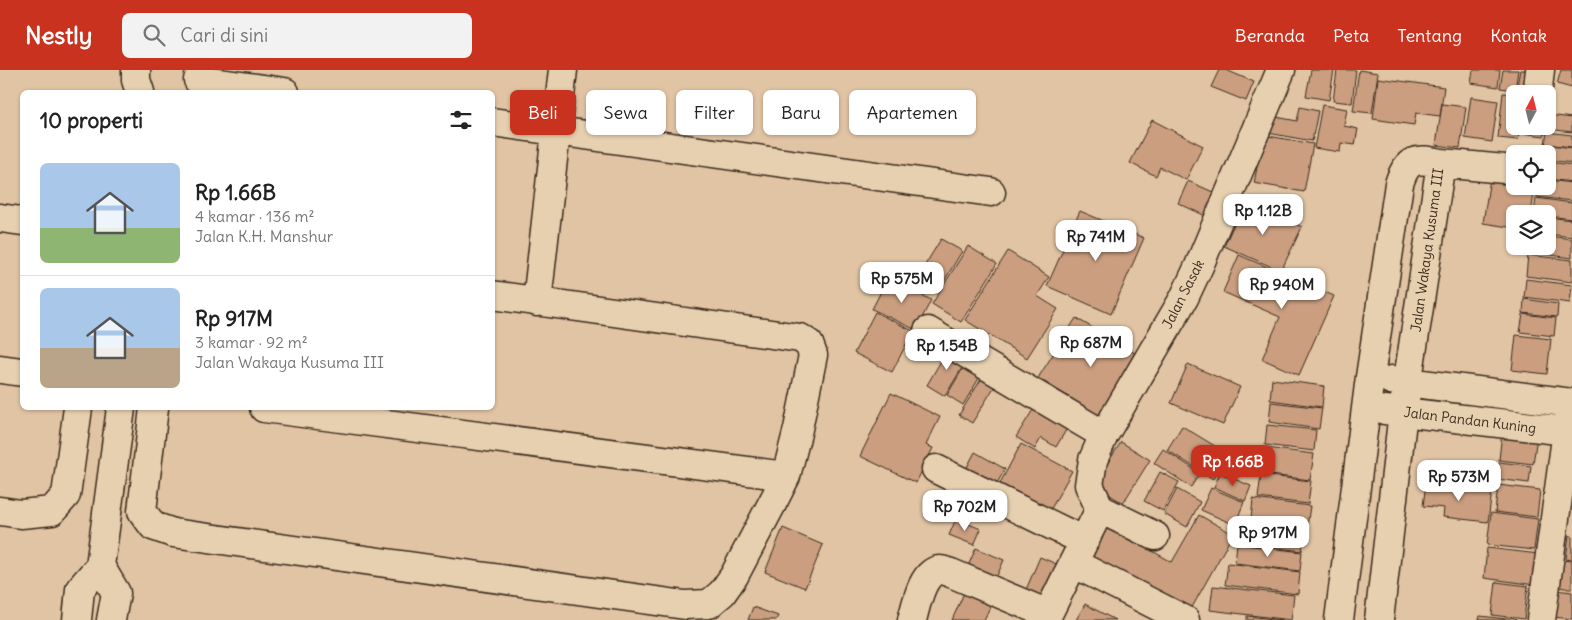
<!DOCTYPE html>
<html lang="id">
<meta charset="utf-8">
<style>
body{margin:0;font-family:Delius,sans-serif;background:#f2f2f2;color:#222;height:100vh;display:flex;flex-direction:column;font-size:19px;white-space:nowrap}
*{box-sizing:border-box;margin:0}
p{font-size:16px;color:#767676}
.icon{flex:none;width:28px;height:28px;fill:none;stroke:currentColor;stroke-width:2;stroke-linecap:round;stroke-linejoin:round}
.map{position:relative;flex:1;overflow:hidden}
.panel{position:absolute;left:20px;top:20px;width:475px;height:320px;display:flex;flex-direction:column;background:#fff;border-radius:8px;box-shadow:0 1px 4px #0004}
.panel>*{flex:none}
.banner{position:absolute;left:510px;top:20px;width:475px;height:45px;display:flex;gap:10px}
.needle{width:32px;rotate:7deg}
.buttons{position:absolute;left:1506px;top:15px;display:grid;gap:10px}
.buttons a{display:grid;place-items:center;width:50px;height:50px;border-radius:8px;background:#fff;box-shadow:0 1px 4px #0004;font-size:25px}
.price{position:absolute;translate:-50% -42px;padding:0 11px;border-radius:10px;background:#fff;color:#222;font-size:16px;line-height:32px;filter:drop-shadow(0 1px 2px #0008)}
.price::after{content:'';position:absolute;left:50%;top:30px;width:15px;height:11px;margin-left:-8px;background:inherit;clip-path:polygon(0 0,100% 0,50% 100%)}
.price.active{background:#c8321e;color:#fff}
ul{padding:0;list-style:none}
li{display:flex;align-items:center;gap:15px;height:125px;padding:0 20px}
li+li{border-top:1px solid #e0e0e0}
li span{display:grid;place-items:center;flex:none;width:140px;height:100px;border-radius:8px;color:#555}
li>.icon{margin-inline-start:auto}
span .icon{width:60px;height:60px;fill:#fffc;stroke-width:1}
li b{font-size:21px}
h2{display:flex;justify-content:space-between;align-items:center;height:60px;padding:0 20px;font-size:21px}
.chip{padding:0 18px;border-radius:8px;background:#fff;box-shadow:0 1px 4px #0004;font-size:18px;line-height:45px}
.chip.active{background:#c8321e;color:#fff}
header{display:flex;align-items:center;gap:30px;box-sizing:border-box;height:70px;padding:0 25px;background:#c8321e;color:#fff}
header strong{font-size:24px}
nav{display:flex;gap:28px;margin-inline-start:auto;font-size:18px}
.search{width:350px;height:45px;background:#f2f2f2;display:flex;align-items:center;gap:12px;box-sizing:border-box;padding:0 18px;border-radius:8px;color:#767676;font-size:19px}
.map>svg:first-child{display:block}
</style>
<header>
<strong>Nestly</strong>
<div class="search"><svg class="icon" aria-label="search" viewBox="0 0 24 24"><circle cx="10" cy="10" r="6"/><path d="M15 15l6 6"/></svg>Cari di sini</div>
<nav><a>Beranda</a><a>Peta</a><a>Tentang</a><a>Kontak</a></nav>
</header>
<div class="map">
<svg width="1572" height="550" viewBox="0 0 1572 550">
<rect width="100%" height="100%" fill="#e1c4a3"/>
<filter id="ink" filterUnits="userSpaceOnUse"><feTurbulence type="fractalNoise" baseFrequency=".02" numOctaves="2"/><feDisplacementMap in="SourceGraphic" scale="10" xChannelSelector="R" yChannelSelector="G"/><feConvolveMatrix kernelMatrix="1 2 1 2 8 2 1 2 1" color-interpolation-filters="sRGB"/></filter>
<g filter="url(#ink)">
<path fill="#ca9e7f" stroke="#3b2a1e" d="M1219,0h7l28,12 -8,19 -35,-14z
M1311,0h23l-5,30 -23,-4z
M1337,0h19l-4,33 -19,-2z
M1359,0l19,3 -6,40 -19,-2z
M1473,0h27l-2,17 -27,-4z
M1503,0h15l-3,20 -15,-2z
M1520,0h14l-3,18 -14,-2z
M1561,0h11v18l-15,-4z
M1378,8l66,9 -4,29 -24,-3 -2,12 -41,-6z
M1503,23l12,1v32h5l-2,14 -20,-2z
M1471,27l27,4 -6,41 -27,-4z
M1442,34l24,3 -6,41 -24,-3z
M1322,35l25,4 -3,17 14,3 -3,16 -14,-2 -1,9 -26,-4z
M1300,37l18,4 -6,30 -44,-8 3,-17 26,5z
M1549,45l23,3v14l-24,-3z
M1152,50l51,26 -17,34 -26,-13 -4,9 -26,-13z
M1523,56h23l-2,10 -22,-3z
M1547,62l25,3v12l-27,-3z
M1263,65l50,9 -9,48 -50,-9z
M1545,74l27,4v15l-24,-3v-6h-4z
M1548,92l24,3v17l-24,-3z
M1491,102l24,4v10h20l-4,28h-16v14l-32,-5z
M1548,110l24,3v18l-35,-4 2,-11h9z
M1188,111l32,14 -10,23 -32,-15z
M1536,128l36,5v16l-24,-3v-2h-14z
M1245,131l57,26 -21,44 -57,-25z
M1080,141l64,27 -33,76 -64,-28z
M1548,147l24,3v17l-24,-3z
M1548,166l24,3v19l-43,-6 1,-6h18z
M941,169l21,12 -19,32 -21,-13z
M968,176l29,18 -36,58 -29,-18z
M1008,181l41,26 -12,19 21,13 -31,49 -62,-38z
M1239,185l95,41 -35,79 -37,-16 18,-42 -57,-25z
M1528,185l44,5v22l-46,-6z
M888,208l43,22 -15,30 -44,-21z
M1526,209l46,6 -2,18 -46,-6z
M1524,229l34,5 -1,13 -34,-4z
M875,242l38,19 -21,41 -38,-19z
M1523,244l33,4 -2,18 -34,-4z
M1076,248l67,40 -38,61 -67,-41z
M1516,265l35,4 -4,35 -35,-4z
M949,277l19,11 -23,38 -18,-11z
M969,288l16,10 -22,37 -16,-10z
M1188,294l52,23 -17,38 -52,-22z
M988,298l13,8 -29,47 -13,-8z
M1272,309l52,7 -2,21 -52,-7z
M891,323l49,24 -14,28 7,3 -17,35 -56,-27z
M1039,330l33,20 -16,27 -15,-9 -6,11 -19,-12z
M1271,332l51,6 -3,21 -50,-7z
M1267,355l49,5 -2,21 -49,-6z
M1182,356l46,28 -15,25 -46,-29z
M1502,362l35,5 -4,27 -34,-4z
M1121,372l29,18 -27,43 -29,-18z
M1021,374l51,27 -24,43 -50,-27z
M1266,378l48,6 -4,26 -47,-6z
M1163,379l37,24 -9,14 -37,-24z
M975,382l30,17 -10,18 -30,-16z
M1499,392l32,4 -2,17 -32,-4z
M1160,402l19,10 -16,29 -19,-10z
M1220,403l31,13 -6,15 -31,-14z
M1261,405l50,6 -3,23 -50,-6z
M1426,413l66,8 -4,31 -45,-5 1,-9 -21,-2z
M1498,415l42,5 -3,27 -42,-5z
M1211,418l33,14 -9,23 -34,-15z
M1177,419l23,13 -13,25 -23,-13z
M1253,429l57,7 -3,21 -56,-7z
M1491,443l47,6 -4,31 -47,-5z
M1199,445l34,19 -43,77 -105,-58 17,-30 70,39z
M956,449l25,10 -7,16 -25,-10z
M1251,451l54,7 -3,23 -54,-7z
M783,458l40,17 -18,43 -40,-16z
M1569,465l3,1v24l-6,-1z
M1237,474l65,8 -2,19 -65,-8z
M976,478l28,12 -8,18 -28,-12z
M1487,478l52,6 -4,31 -51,-7z
M1040,487l21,9 -19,42 -20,-9z
M1561,490l11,1v28l-14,-2z
M1228,493l72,9 -2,22 -73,-9z
M1496,512l32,4 -4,33 -32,-4z
M967,516l27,12 -10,22h-32z
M1213,516l81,9 -3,25 -81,-10z
M1556,520l16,2v27l-19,-2z
M1085,534l30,16h-39z
M753,537l25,9 -2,4h-28z
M1247,546l36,4h-36z
M1480,546l36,4h-37z"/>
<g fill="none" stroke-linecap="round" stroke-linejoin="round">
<g stroke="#3b2a1e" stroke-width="31">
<path id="minor" d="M136,0v10l4,12
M198,10l87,12
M1538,18l2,-18
M492,52l499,70
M1441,93l74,7
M0,148l22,3
M537,232l26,-232
M928,261l176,104
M0,299l22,3
M1391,310l181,23
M154,338l-12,103 11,15 20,7 512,72 24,-1 13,-11 12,-17 41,-78 11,-22 12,-47 15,-74 -4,-11 -9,-6 -308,-43
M264,338l522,68
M1385,340l182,21 5,-3
M936,399l148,72
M1100,439l55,27
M0,441l21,3 31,-3 14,-16 12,-87
M1073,493l112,57
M100,496l16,27 -5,27
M77,550l3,-31 20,-23 21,-158
M912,550c4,-14 10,-49 28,-50 3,0 8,2 11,3l97,41
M1045,550l55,-111 -11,-24 4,-25 11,-25 80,-137 15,-32 82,-196
M1339,550l31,-243 29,-193c8,-26 17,-26 42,-21l-38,249 -24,208
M1541,550l26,-189 5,-28"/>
</g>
<use href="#minor" stroke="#e6d0af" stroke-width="28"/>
</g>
</g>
<g text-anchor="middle" stroke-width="4" stroke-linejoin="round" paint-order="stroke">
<g font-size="14" fill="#3b2a1e" stroke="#e6d0af">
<text transform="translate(1427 180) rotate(-82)" y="5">Jalan Wakaya Kusuma III</text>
<text transform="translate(1183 224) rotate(-63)" y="5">Jalan Sasak</text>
<text transform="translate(1470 350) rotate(7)" y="5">Jalan Pandan Kuning</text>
</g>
</g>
</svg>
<div class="buttons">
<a><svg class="needle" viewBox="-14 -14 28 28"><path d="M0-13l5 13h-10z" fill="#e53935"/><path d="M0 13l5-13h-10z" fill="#767676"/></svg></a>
<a><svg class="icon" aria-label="locate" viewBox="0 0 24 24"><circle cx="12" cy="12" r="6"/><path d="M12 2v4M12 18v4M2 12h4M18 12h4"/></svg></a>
<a><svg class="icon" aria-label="layers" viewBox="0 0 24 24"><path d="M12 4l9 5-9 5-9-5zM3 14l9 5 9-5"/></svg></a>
</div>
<b class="price" style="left:1263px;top:166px">Rp 1.12B</b>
<b class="price" style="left:1096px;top:192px">Rp 741M</b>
<b class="price" style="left:902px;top:234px">Rp 575M</b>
<b class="price" style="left:1282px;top:240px">Rp 940M</b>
<b class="price" style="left:1091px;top:298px">Rp 687M</b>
<b class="price" style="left:947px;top:301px">Rp 1.54B</b>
<b class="price active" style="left:1233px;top:417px">Rp 1.66B</b>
<b class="price" style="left:1459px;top:432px">Rp 573M</b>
<b class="price" style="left:965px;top:462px">Rp 702M</b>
<b class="price" style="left:1268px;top:488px">Rp 917M</b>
<div class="banner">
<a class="chip active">Beli</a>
<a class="chip">Sewa</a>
<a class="chip">Filter</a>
<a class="chip">Baru</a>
<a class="chip">Apartemen</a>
</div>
<section class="panel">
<h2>10 properti<svg class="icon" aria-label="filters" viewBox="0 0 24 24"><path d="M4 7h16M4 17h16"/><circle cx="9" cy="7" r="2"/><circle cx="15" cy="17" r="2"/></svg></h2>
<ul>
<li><span style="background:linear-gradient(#a9c7e8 65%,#8fb573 0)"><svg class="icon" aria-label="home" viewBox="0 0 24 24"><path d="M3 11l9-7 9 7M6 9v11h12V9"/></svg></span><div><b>Rp 1.66B</b><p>4 kamar · 136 m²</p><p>Jalan K.H. Manshur</p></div></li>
<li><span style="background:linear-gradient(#a9c7e8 60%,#b9a48a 0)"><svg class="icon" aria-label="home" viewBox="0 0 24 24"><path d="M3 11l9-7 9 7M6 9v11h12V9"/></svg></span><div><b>Rp 917M</b><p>3 kamar · 92 m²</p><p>Jalan Wakaya Kusuma III</p></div></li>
</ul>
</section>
</div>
